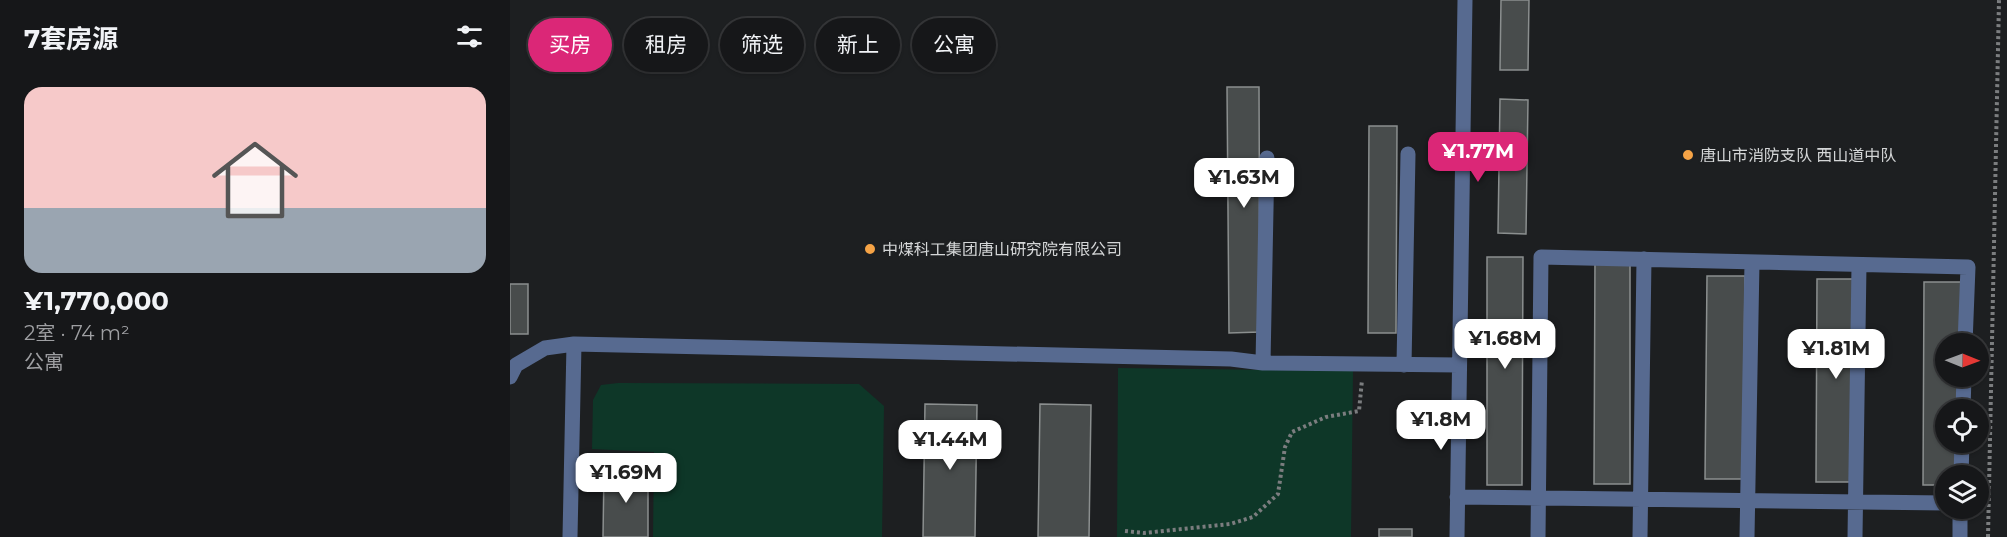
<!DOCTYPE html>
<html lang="zh">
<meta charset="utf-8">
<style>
body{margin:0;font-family:Montserrat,"Noto Sans SC",sans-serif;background:#1f2022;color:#f1f3f6;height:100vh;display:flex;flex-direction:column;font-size:22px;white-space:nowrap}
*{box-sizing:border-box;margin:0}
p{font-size:20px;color:#9e9fa2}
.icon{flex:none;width:33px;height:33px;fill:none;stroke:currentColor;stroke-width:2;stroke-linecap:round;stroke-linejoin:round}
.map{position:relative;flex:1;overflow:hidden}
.sheet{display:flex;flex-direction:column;background:#161719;width:510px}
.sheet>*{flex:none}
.banner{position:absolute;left:18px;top:18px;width:570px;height:54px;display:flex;gap:12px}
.needle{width:39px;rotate:91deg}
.fabs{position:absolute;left:1425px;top:333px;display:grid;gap:12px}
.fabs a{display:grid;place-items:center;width:54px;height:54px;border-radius:50%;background:#161719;box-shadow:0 2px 4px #0004,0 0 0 2px #353638;font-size:30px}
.price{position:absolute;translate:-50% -51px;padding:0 14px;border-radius:12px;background:#fff;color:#222;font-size:20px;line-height:39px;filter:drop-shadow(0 2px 3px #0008)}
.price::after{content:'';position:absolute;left:50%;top:36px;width:18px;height:14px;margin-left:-9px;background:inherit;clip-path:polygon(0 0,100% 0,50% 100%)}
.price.current{background:#db2777;color:#fff}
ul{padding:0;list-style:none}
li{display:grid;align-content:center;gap:12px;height:318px;padding:0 24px}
li span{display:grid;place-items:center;height:186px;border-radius:18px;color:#555}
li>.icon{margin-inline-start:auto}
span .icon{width:108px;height:108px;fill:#fffc;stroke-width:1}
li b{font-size:26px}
h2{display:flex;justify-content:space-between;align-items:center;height:72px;padding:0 24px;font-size:26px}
.tag{padding:0 21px;border-radius:27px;background:#161719;box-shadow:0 2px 4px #0004,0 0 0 2px #353638;font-size:21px;line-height:54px}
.tag.current{background:#db2777;color:#fff}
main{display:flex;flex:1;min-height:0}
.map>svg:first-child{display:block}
</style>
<main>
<section class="sheet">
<h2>7套房源<svg class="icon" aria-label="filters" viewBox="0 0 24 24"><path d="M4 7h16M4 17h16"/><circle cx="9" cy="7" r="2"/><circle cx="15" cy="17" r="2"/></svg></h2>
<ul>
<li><span style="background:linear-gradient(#f6c9c9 65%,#9aa5b1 0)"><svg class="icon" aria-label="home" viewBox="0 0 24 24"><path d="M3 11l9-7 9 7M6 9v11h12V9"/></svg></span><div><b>¥1,770,000</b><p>2室 · 74 m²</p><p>公寓</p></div></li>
</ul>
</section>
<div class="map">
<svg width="1497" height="537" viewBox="0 0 1497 537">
<rect width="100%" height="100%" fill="#1d1f21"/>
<path fill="#0e3728" d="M608,368l235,3 -2,166h-234z
M108,383l241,1 25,22 -2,131h-229l1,-85 -62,-3 1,-49 8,-15z"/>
<path fill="#484c4c" stroke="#8b8f8f" stroke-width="1.5" d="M991,0h28l-1,70h-28z
M717,87h32l1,245 -31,1z
M990,99l28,1 -2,134 -28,-1z
M859,126h28l-1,207h-28z
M977,257h36l-1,228h-35z
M1085,257h35v227h-36z
M1197,276h38l-2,203h-38z
M1307,279h38l-1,203h-38z
M1414,282h38l-1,62h-15v32h15v34h-15v32h15v34h-15v9h-23z
M0,284h18v50h-18z
M415,404l52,1 -2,132h-52z
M530,404l51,1 -2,132h-51z
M94,470h44v67h-45z
M869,529h33v8h-33z"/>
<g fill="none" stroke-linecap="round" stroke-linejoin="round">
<path stroke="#7b7d7f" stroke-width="4" stroke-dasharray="3 3" stroke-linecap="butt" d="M615,531l19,2 86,-9 23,-7 25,-23 7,-47 7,-15 34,-15 33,-6 3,-31
M1478,537l11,-537"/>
<path stroke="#576a90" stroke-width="15" d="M753,363l4,-205
M894,365l4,-211
M0,377l6,-12 29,-17 29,-4 657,15 32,4 196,2
M1453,410l1,-34
M1451,476l1,-34
M947,497l489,6
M60,537l4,-193
M947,537l8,-537
M1028,537l3,-280 427,10 -3,77
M1130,537l4,-278
M1237,537l5,-275
M1345,537l4,-272
M1450,537v-29"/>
</g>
<g fill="#f5a346" stroke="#1d1f21" stroke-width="2">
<circle cx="1178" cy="155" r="6"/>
<circle cx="360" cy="249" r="6"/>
</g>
<g text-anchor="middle" stroke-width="4.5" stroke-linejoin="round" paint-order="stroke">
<g font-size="16" fill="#d4d6d7" stroke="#1d1f21" text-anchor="start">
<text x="1190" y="161">唐山市消防支队 西山道中队</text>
<text x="372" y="255">中煤科工集团唐山研究院有限公司</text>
</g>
</g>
</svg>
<div class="fabs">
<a><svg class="needle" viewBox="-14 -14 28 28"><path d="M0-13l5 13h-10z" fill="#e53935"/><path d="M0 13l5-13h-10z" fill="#9e9fa2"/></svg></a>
<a><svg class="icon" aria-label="locate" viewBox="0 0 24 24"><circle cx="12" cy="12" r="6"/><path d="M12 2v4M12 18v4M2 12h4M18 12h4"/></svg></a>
<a><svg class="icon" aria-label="layers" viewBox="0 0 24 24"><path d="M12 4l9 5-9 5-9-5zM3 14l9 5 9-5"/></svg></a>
</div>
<b class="price current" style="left:968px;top:183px">¥1.77M</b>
<b class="price" style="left:734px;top:209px">¥1.63M</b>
<b class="price" style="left:995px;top:370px">¥1.68M</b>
<b class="price" style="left:1326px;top:380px">¥1.81M</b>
<b class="price" style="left:931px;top:451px">¥1.8M</b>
<b class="price" style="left:440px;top:471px">¥1.44M</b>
<b class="price" style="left:116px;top:504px">¥1.69M</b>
<div class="banner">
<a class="tag current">买房</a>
<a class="tag">租房</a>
<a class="tag">筛选</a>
<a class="tag">新上</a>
<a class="tag">公寓</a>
</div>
</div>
</main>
